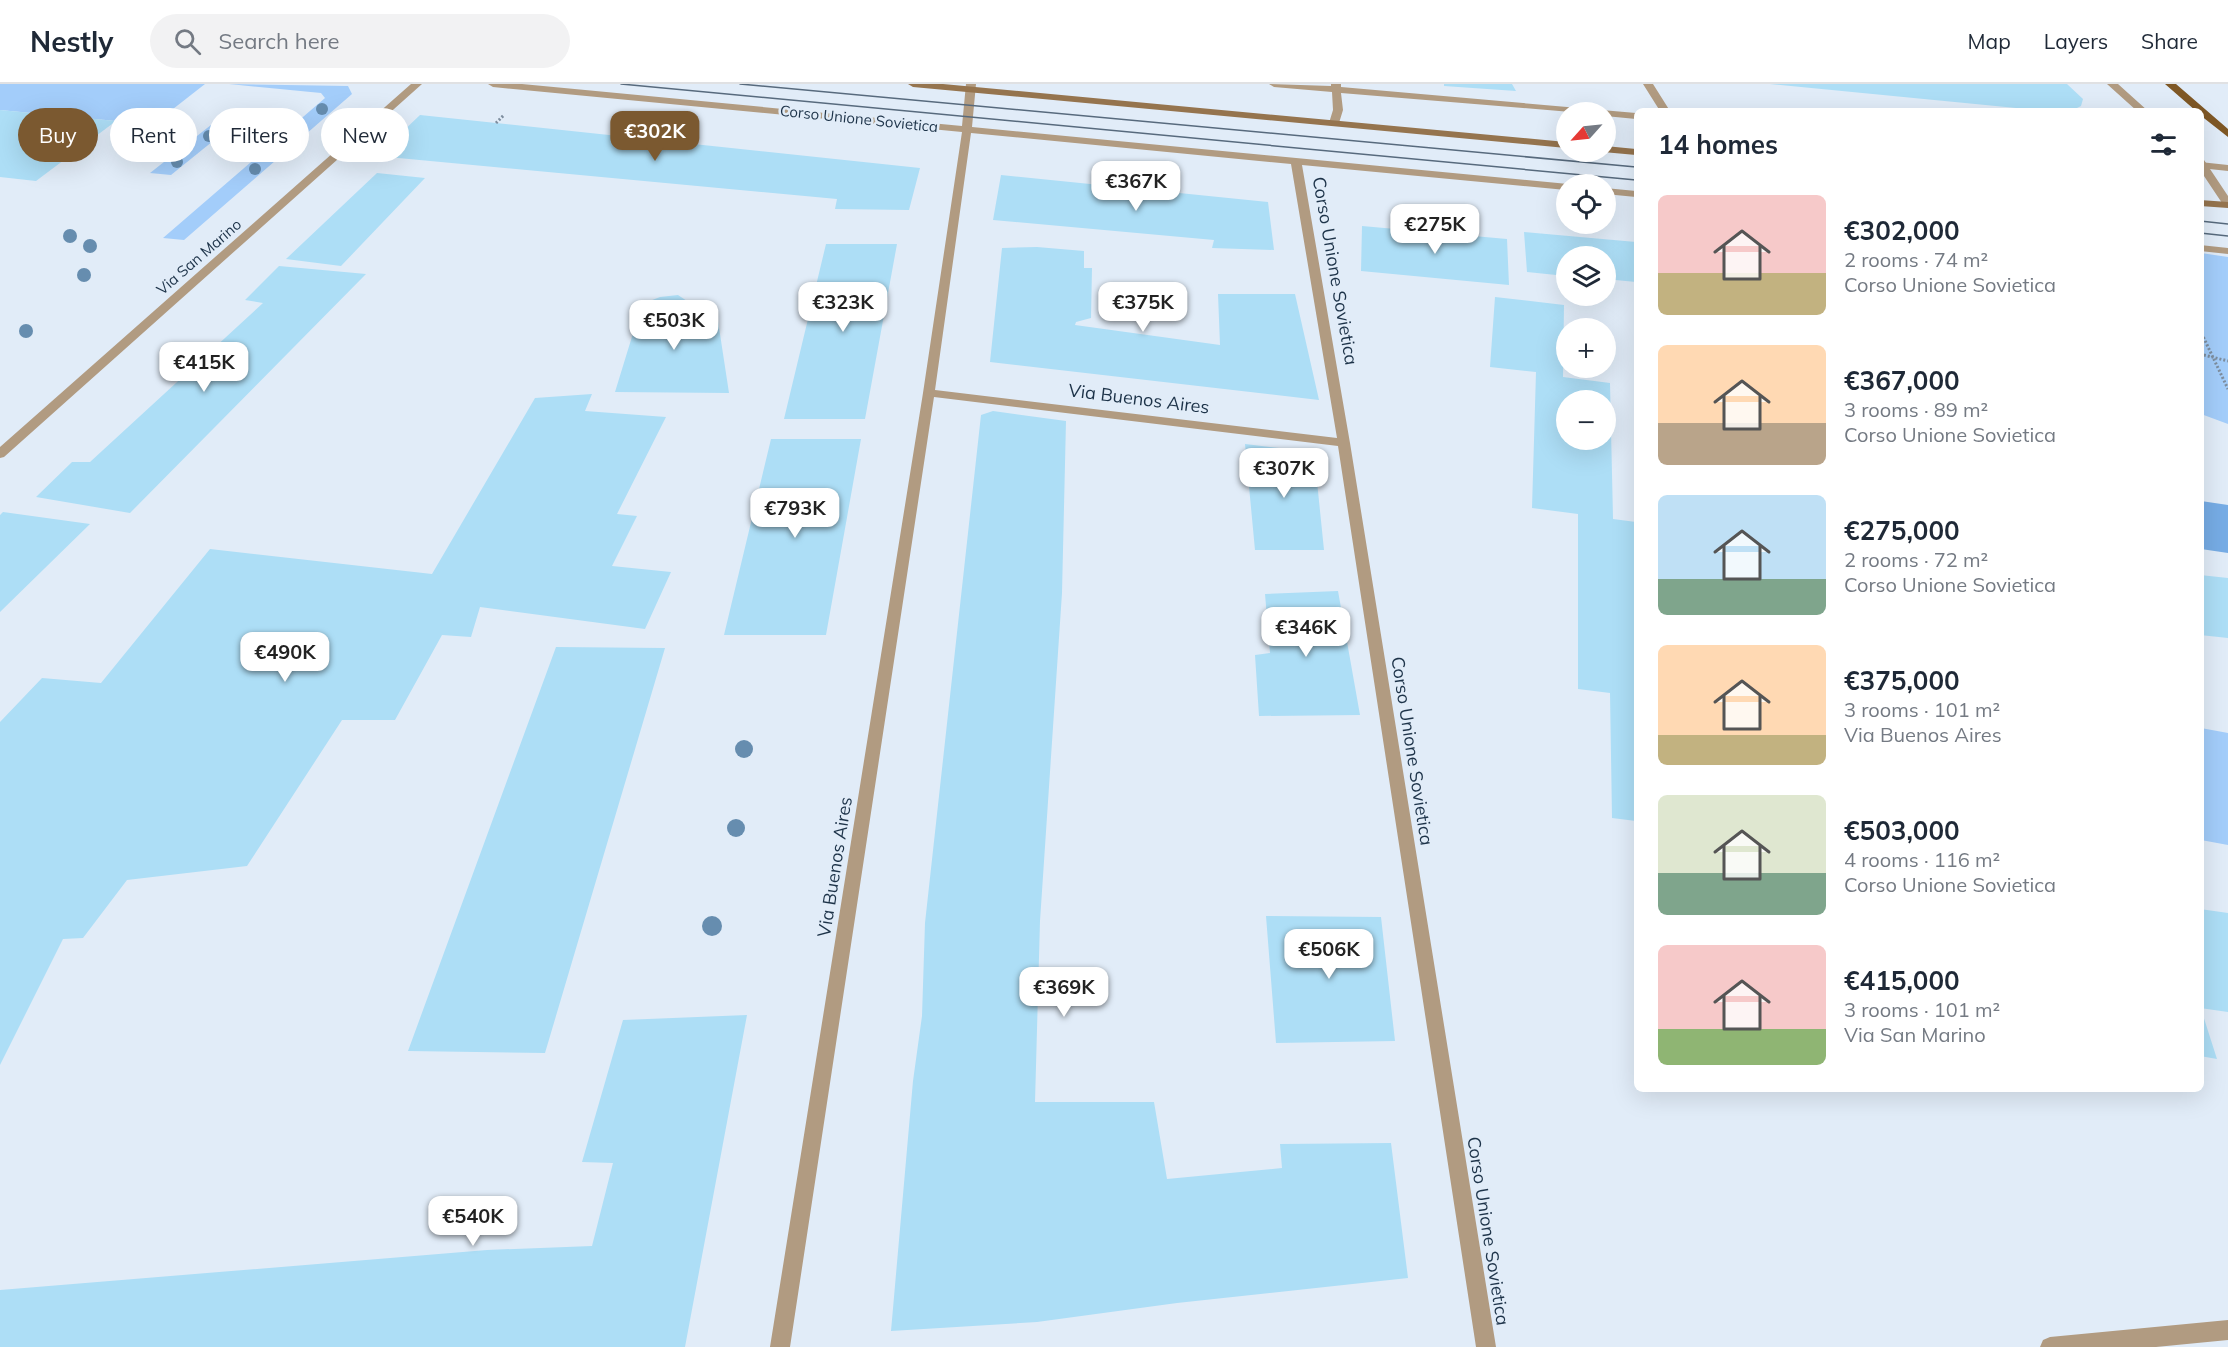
<!DOCTYPE html>
<meta charset="utf-8">
<style>
body{margin:0;font-family:Mulish,sans-serif;background:#f2f2f3;color:#1f2937;height:100vh;display:flex;flex-direction:column;font-size:22px;white-space:nowrap}
*{box-sizing:border-box;margin:0}
p{font-size:20px;color:#747a83}
.icon{flex:none;width:33px;height:33px;fill:none;stroke:currentColor;stroke-width:2;stroke-linecap:round;stroke-linejoin:round}
.map{position:relative;flex:1;overflow:hidden}
.drawer{position:absolute;left:1634px;top:24px;width:570px;height:984px;display:flex;flex-direction:column;background:#fff;border-radius:9px;box-shadow:0 6px 24px #0002}
.drawer>*{flex:none}
.banner{position:absolute;left:18px;top:24px;width:570px;height:54px;display:flex;gap:12px}
.needle{width:39px;rotate:243deg}
.controls{position:absolute;left:1556px;top:18px;display:grid;gap:12px}
.controls a{display:grid;place-items:center;width:60px;height:60px;border-radius:50%;background:#fff;box-shadow:0 6px 24px #0002;font-size:30px}
.price{position:absolute;translate:-50% -51px;padding:0 14px;border-radius:12px;background:#fff;color:#222;font-size:20px;line-height:39px;filter:drop-shadow(0 2px 3px #0008)}
.price::after{content:'';position:absolute;left:50%;top:36px;width:18px;height:14px;margin-left:-9px;background:inherit;clip-path:polygon(0 0,100% 0,50% 100%)}
.price.current{background:#7b5930;color:#fff}
ul{padding:0;list-style:none}
li{display:flex;align-items:center;gap:18px;height:150px;padding:0 24px}
li span{display:grid;place-items:center;flex:none;width:168px;height:120px;border-radius:9px;color:#555}
li>.icon{margin-inline-start:auto}
span .icon{width:72px;height:72px;fill:#fffc;stroke-width:1}
li b{font-size:26px}
h2{display:flex;justify-content:space-between;align-items:center;height:72px;padding:0 24px;font-size:26px}
.pill{padding:0 21px;border-radius:27px;background:#fff;box-shadow:0 6px 24px #0002;font-size:21px;line-height:54px}
.pill.current{background:#7b5930;color:#fff}
header{display:flex;align-items:center;gap:36px;box-sizing:border-box;height:84px;padding:0 30px;background:#fff;border-bottom:2px solid #e0e1e3}
header strong{font-size:28px}
nav{display:flex;gap:33px;margin-inline-start:auto;font-size:21px}
.search{width:420px;height:54px;background:#f2f2f3;display:flex;align-items:center;gap:15px;box-sizing:border-box;padding:0 21px;border-radius:33px;color:#747a83;font-size:22px}
.map>svg:first-child{display:block}
</style>
<header>
<strong>Nestly</strong>
<div class="search"><svg class="icon" aria-label="search" viewBox="0 0 24 24"><circle cx="10" cy="10" r="6"/><path d="M15 15l6 6"/></svg>Search here</div>
<nav><a>Map</a><a>Layers</a><a>Share</a></nav>
</header>
<div class="map">
<svg width="2228" height="1263" viewBox="0 0 2228 1263">
<rect width="100%" height="100%" fill="#e1ecf8"/>
<path fill="#a3cdfa" d="M0,0h205l-55,43 -34,-6 -116,-11z
M229,0l119,2 4,8 -168,146 -21,-2 162,-140 -4,-5z
M230,26l19,2 -78,63 -21,-2z
M2201,169l27,4v167l-27,-10z
M2201,644l27,5v112l-27,-5z"/>
<path fill="#76ace5" d="M2201,417l27,4v48l-27,-4z"/>
<path fill="#addef6" fill-rule="evenodd" d="M1444,0h68l4,7 -72,-5z
M1770,0h297l16,15 -2,7 -10,5h-23z
M0,26l116,11 -80,60 -36,-4z
M420,31l76,8 424,45 -11,42 -74,-1 2,-10 -460,-43z
M377,89l48,5 -84,88 -55,-7z
M1001,91l267,27 6,48 -62,-2 2,-8 -221,-20z
M1362,142l145,13 2,46 -148,-14z
M1524,148l112,10v40l-31,-3v-23h-39v20l-39,-4z
M826,160h71l-32,175h-81z
M1037,163l47,4v17h8l-1,50 -15,4 -1,3 145,20 -2,-51h77l24,106 -329,-38 12,-114z
M279,182l87,8 -236,239 -94,-16 36,-35h18l173,-159 -18,-3z
M678,211l18,12 2,13 20,1 11,72 -114,-1 27,-88 18,-7z
M1495,213l69,8 -1,72 47,6 3,136 23,3v299l-24,-3 -2,-125 -32,-4v-175l-46,-6 4,-136 -46,-5zM1566,316h39v40h-39z
M592,310l-7,17 81,6 -49,97 20,2 -25,50 59,6 -26,57 -165,-22 -9,30 -29,-2 -47,85h-53l-95,146 -120,14 -44,58 -20,1 -63,126v-343l42,-44 59,5 109,-134 222,25 103,-176z
M993,327l73,10 -4,172 -22,328 -5,181h119l13,77 115,-11 -2,-24 111,-1 17,135 -231,25 -140,19 -146,9 22,-250 9,-65 3,-93 56,-508z
M771,355h90l-35,196h-102z
M1245,360l69,8 10,98h-69z
M3,428l87,12 -90,88v-97z
M2200,491l28,3v60l-28,-3z
M1338,507l22,124 -101,1 -4,-61 15,-2 -5,-59z
M556,563l109,1 -120,405 -137,-2z
M2200,825l28,4v99l-28,-4z
M1266,832l115,1 14,124 -119,2z
M2200,925h1l16,50 -17,-3z
M747,931l-62,332h-685v-57l487,-40 105,-4 21,-83 -31,-1 41,-142z"/>
<g fill="none" stroke-linecap="round" stroke-linejoin="round">
<path stroke="#7e8e9f" stroke-width="3" stroke-dasharray="2 2" stroke-linecap="butt" d="M496,39l8,-8
M2200,246l28,59
M2200,270l28,7"/>
<path fill="#b19b81" fill-rule="evenodd" d="M411,0h11l-418,373 -4,1v-11z
M488,0h34l440,42 4,-42h10l-4,43 596,57h-2v6l-264,-25 48,278 146,904h-20l-138,-901 -404,-49 -144,950h-20l153,-954 39,-261 -469,-45zM971,49l320,31 46,274 -402,-48z
M1269,0l62,2v-2h10v3l295,26v6l-31,-3v-4h-34l-230,-19 2,17 -4,13 -5,3 -5,-3 4,-13 -1,-18 -58,-5z
M1643,0h10l17,27h-10z
M2200,78l28,3v6l-28,-3z
M1605,104l31,3v6l-31,-3z
M2200,161l28,3v6l-28,-3z
M2228,1236v20l-72,7h-116l3,-7 7,-3z"/>
<path fill="#b19b81" fill-rule="evenodd" d="M2107,0h11l30,27h-11z
M2200,75l4,1 24,36v11l-4,-1 -24,-36z"/>
<path fill="#95744e" fill-rule="evenodd" d="M908,0h35l623,58v6l-653,-61z
M1605,62l31,3v6l-33,-3z
M2200,116l28,2v6l-28,-2z"/>
<path fill="#7f5825" fill-rule="evenodd" d="M2165,0h11l52,45v8l-28,-22v-4h-4z"/>
<path stroke="#576a7d" stroke-width="1.5" d="M621,0l1015,96
M740,0l896,83
M2200,137l28,3
M2200,149l28,3"/>
</g>
<g fill="#668daf">
<circle cx="322" cy="25" r="6"/>
<circle cx="300" cy="42" r="6"/>
<circle cx="209" cy="52" r="6"/>
<circle cx="279" cy="60" r="6"/>
<circle cx="177" cy="78" r="6"/>
<circle cx="255" cy="85" r="6"/>
<circle cx="70" cy="152" r="7"/>
<circle cx="90" cy="162" r="7"/>
<circle cx="84" cy="191" r="7"/>
<circle cx="26" cy="247" r="7"/>
<circle cx="744" cy="665" r="9"/>
<circle cx="736" cy="744" r="9"/>
<circle cx="712" cy="842" r="10"/>
</g>
<g text-anchor="middle" stroke-width="5" stroke-linejoin="round" paint-order="stroke">
<g font-size="15" fill="#1d3349" stroke="#e1ecf8">
<text transform="translate(859 35) rotate(6)" y="5">Corso Unione Sovietica</text>
<text transform="translate(199 173) rotate(-41)" y="5">Via San Marino</text>
</g>
<g font-size="18" fill="#1d3349" stroke="#e1ecf8">
<text transform="translate(1335 187) rotate(80)" y="6">Corso Unione Sovietica</text>
<text transform="translate(1139 315) rotate(7)" y="6">Via Buenos Aires</text>
<text transform="translate(1412 667) rotate(81)" y="6">Corso Unione Sovietica</text>
<text transform="translate(835 783) rotate(-81)" y="6">Via Buenos Aires</text>
<text transform="translate(1488 1147) rotate(81)" y="6">Corso Unione Sovietica</text>
</g>
</g>
</svg>
<div class="controls">
<a><svg class="needle" viewBox="-14 -14 28 28"><path d="M0-13l5 13h-10z" fill="#e53935"/><path d="M0 13l5-13h-10z" fill="#747a83"/></svg></a>
<a><svg class="icon" aria-label="locate" viewBox="0 0 24 24"><circle cx="12" cy="12" r="6"/><path d="M12 2v4M12 18v4M2 12h4M18 12h4"/></svg></a>
<a><svg class="icon" aria-label="layers" viewBox="0 0 24 24"><path d="M12 4l9 5-9 5-9-5zM3 14l9 5 9-5"/></svg></a>
<a>+</a>
<a>−</a>
</div>
<b class="price current" style="left:655px;top:78px">€302K</b>
<b class="price" style="left:1136px;top:128px">€367K</b>
<b class="price" style="left:1435px;top:171px">€275K</b>
<b class="price" style="left:843px;top:249px">€323K</b>
<b class="price" style="left:1143px;top:249px">€375K</b>
<b class="price" style="left:674px;top:267px">€503K</b>
<b class="price" style="left:204px;top:309px">€415K</b>
<b class="price" style="left:1284px;top:415px">€307K</b>
<b class="price" style="left:795px;top:455px">€793K</b>
<b class="price" style="left:1306px;top:574px">€346K</b>
<b class="price" style="left:285px;top:599px">€490K</b>
<b class="price" style="left:1329px;top:896px">€506K</b>
<b class="price" style="left:1064px;top:934px">€369K</b>
<b class="price" style="left:473px;top:1163px">€540K</b>
<div class="banner">
<a class="pill current">Buy</a>
<a class="pill">Rent</a>
<a class="pill">Filters</a>
<a class="pill">New</a>
</div>
<section class="drawer">
<h2>14 homes<svg class="icon" aria-label="filters" viewBox="0 0 24 24"><path d="M4 7h16M4 17h16"/><circle cx="9" cy="7" r="2"/><circle cx="15" cy="17" r="2"/></svg></h2>
<ul>
<li><span style="background:linear-gradient(#f6c9c9 65%,#c2b280 0)"><svg class="icon" aria-label="home" viewBox="0 0 24 24"><path d="M3 11l9-7 9 7M6 9v11h12V9"/></svg></span><div><b>€302,000</b><p>2 rooms · 74 m²</p><p>Corso Unione Sovietica</p></div></li>
<li><span style="background:linear-gradient(#ffd9b3 65%,#b9a48a 0)"><svg class="icon" aria-label="home" viewBox="0 0 24 24"><path d="M3 11l9-7 9 7M6 9v11h12V9"/></svg></span><div><b>€367,000</b><p>3 rooms · 89 m²</p><p>Corso Unione Sovietica</p></div></li>
<li><span style="background:linear-gradient(#bfe0f5 70%,#7fa58c 0)"><svg class="icon" aria-label="home" viewBox="0 0 24 24"><path d="M3 11l9-7 9 7M6 9v11h12V9"/></svg></span><div><b>€275,000</b><p>2 rooms · 72 m²</p><p>Corso Unione Sovietica</p></div></li>
<li><span style="background:linear-gradient(#ffd9b3 75%,#c2b280 0)"><svg class="icon" aria-label="home" viewBox="0 0 24 24"><path d="M3 11l9-7 9 7M6 9v11h12V9"/></svg></span><div><b>€375,000</b><p>3 rooms · 101 m²</p><p>Via Buenos Aires</p></div></li>
<li><span style="background:linear-gradient(#dfe7d0 65%,#7fa58c 0)"><svg class="icon" aria-label="home" viewBox="0 0 24 24"><path d="M3 11l9-7 9 7M6 9v11h12V9"/></svg></span><div><b>€503,000</b><p>4 rooms · 116 m²</p><p>Corso Unione Sovietica</p></div></li>
<li><span style="background:linear-gradient(#f6c9c9 70%,#8fb573 0)"><svg class="icon" aria-label="home" viewBox="0 0 24 24"><path d="M3 11l9-7 9 7M6 9v11h12V9"/></svg></span><div><b>€415,000</b><p>3 rooms · 101 m²</p><p>Via San Marino</p></div></li>
</ul>
</section>
</div>
